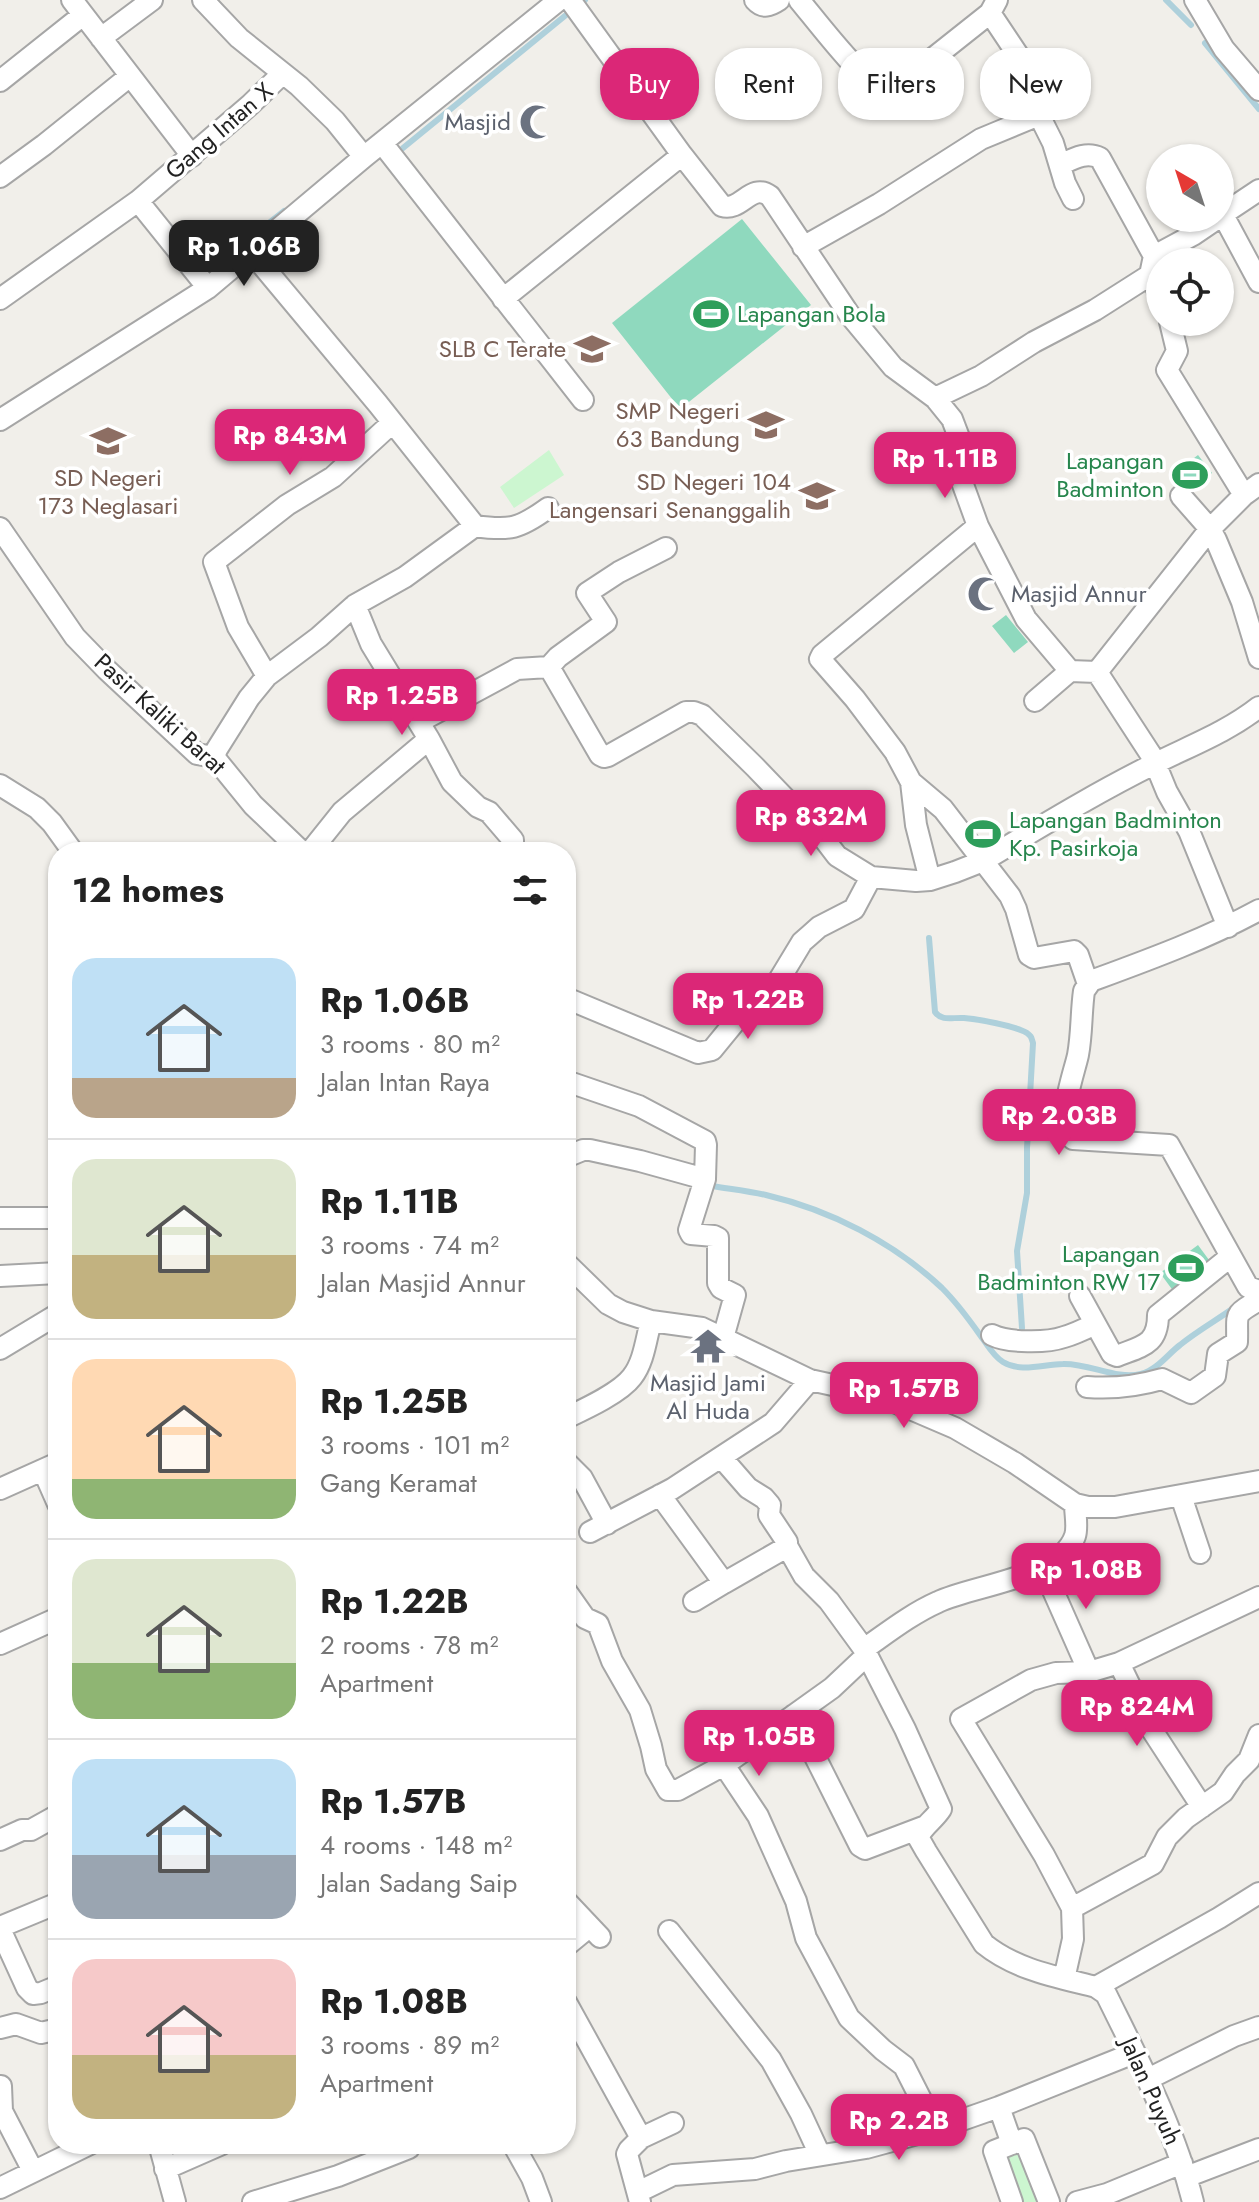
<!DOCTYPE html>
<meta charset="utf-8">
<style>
body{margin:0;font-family:Jost,sans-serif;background:#f2f2f2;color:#222;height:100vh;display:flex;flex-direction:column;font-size:30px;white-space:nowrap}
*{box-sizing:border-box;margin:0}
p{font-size:26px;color:#767676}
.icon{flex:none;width:44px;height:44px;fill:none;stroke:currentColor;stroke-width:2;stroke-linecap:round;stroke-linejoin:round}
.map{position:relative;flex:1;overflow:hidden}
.side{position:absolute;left:48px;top:842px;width:528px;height:1312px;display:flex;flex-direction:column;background:#fff;border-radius:32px;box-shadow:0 2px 6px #0004}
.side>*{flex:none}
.top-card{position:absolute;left:600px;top:48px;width:538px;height:72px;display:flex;gap:16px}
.needle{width:52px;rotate:321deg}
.buttons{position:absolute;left:1146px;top:144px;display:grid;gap:16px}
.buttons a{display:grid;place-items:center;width:88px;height:88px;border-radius:50%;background:#fff;box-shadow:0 2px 6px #0004;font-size:40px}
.price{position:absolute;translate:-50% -68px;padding:0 18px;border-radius:16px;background:#db2777;color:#fff;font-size:26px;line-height:52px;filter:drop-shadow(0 2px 4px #0008)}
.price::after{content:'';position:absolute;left:50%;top:48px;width:24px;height:18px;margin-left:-12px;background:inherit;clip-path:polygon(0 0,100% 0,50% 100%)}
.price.active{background:#222;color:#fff}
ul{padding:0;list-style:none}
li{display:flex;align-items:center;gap:24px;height:200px;padding:0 24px}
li+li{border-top:2px solid #e0e0e0}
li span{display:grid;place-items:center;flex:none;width:224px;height:160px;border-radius:24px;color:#555}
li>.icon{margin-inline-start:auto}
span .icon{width:96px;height:96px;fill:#fffc;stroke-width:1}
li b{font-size:34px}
h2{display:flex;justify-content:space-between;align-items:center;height:96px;padding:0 24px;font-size:34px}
.chip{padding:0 28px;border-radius:32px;background:#fff;box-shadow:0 2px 6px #0004;font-size:28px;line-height:72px}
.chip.active{background:#db2777;color:#fff}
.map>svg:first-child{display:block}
</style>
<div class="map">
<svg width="1259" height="2202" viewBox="0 0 1259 2202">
<rect width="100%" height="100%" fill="#f1efea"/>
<path fill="#ccf6d0" d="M549,450l15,25 -50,33 -14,-21z
M1024,2141l24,61h-34l-16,-52z"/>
<path fill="#8fd9be" d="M742,219l69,86 -131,104 -68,-86z
M1198,455l14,18 -29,22 -14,-18z
M1006,615l22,27 -14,11 -22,-27z
M1198,1245l14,19 -38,28 -14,-19z"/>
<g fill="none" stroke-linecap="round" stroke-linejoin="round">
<path stroke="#aed0db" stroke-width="6" d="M1166,0l25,25
M584,1l1,-1
M1205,43l54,66
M403,148l163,-133
M199,272l37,-23 48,-38
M929,938l6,74c7,10 18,5 29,6 13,1 52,8 63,15 5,4 4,4 6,10l-6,105v45l-10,58 5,77
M712,1186c18,3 36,5 54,9 64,15 127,47 176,93 14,14 26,30 38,47 7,9 13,21 23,27 18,11 41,2 60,2 26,-1 53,16 78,10 16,-4 27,-20 39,-29 17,-14 37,-25 55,-38"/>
<g stroke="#a6a6a6" stroke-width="24">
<path id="minor" d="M72,0l120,156
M203,0l36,38 60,48 36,35 29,36
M570,0l112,155 40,51c19,6 29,-24 48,-10l79,118 44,53 42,31 17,21 8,21 -2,31 20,55 48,93 44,52 27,1 56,86 14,34 22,39 39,96
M755,0c8,9 15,6 24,0
M799,0c16,19 62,80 82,88 6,3 6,2 12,2l97,-77 7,-13
M1195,0l29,49 35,41
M990,13l40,60 12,31 -3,11 14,28 12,40 8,16
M101,38l51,-38
M0,81l83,-66
M382,143l201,257
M1060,165c13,-6 26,-14 40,-7l54,98
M0,177l44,-32 86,-69
M138,201l70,87
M1223,215l36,67
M1220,216l39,-26
M803,247l76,-43 102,-65 58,-24
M252,253l126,151 97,122
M1160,295l-10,-20 4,-19 39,-21 25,-17
M0,299l138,-98 113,-97 31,-30
M503,299l179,-144
M1170,322l7,29 -10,19 77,125
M935,398l46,-22 53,-34 61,-32 55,-35
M0,420l208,-132 156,-131 195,-157
M1181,496l29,33 6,11 26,62 17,56
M978,526l-156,129 -2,4 35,40 40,53 16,30 32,27 67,87 6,13 13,46 5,3 40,-7 4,4 10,29
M0,528l75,109 32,33 90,84 17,3 39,48 49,47
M355,605l16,39 58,95 23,43 26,25 11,5 24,28v5l-3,7
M549,667l51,88 4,2 4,-1 78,-44h8l8,3 53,52 69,72 13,17 34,21 45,4 14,-1 25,-8 28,-11c57,-34 114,-69 173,-98 36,-18 71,-31 103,-56
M1097,672l113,-143 34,-34 15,-11
M267,676l-29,-49 -24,-65 73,-57 46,-28 59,-54
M1035,701l35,-30
M419,722l98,-53 32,-2 9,-10 48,-35 -19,-29 32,-21 47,-24
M214,757l3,-8 32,-51 18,-22 52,-39 36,-32 50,-28 70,-51c35,5 44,3 73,-18
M911,782l5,43 14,55
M0,785l37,23 15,15 21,29
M310,852l32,-40 87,-73
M1259,910c-53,29 -111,50 -168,71l-7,10c-3,21 -2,43 -6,64 -4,19 -24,71 -5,84l96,6 79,142 11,4
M566,998l132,55 14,-3 27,-33 40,-37 23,-38 8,-7 9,-8 35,-18 17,-32
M566,1081l73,25 66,35 1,4 -1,34 -16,51 2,4 23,2 4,2v45l3,5 14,7 -12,43
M566,1157l17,-7h7l50,11 65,18
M0,1218h58
M566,1263l42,41 15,8 28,9 51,7 108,52 68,15 77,33 60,35 60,41 13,3h27l144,-26
M0,1276l58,-3
M1080,1296l32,58 5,2c25,-10 41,-11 41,-41l72,-58
M992,1335c16,8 55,8 72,2 11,-3 21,-8 31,-13
M0,1349l58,-35
M1087,1387c26,2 51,-1 75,-8l29,14 24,-17 3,-22 19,-12c1,-30 -5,-26 22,-42
M566,1418c19,-9 54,-25 66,-41 12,-15 14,-38 19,-56
M566,1462l16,16 25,46
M43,1470l15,34
M0,1489l58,-26
M660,1495l64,88 61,-35 2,-6 -18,-27 1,-10 -6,-7 -16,-10 -27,-31
M1181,1496l19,57
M1075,1504c0,10 3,23 0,32 -14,42 -102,49 -137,66 -27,12 -51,31 -74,47l41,80 36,80c-7,11 -17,16 -23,28l8,14 58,93c32,26 73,33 112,43l10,7c33,67 69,135 87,208
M590,1532l82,-43 101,-66 37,-43
M787,1546l17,30 25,25 35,48
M1043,1568l46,104
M566,1591l19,27 13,6 14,37 28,49 11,36 5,23 12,21h10l46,-25 108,-77 35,-33
M694,1601l30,-18
M0,1644l58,-26
M1119,1663l31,64 52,80
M794,1715l66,131 5,3 58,-22
M724,1765l34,51 38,85 10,37 43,80 34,32 21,16 32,63
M0,1840l22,-10h9l27,-15
M566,1901l34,36
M1072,1908l-28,-53 -83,-136 70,-39 25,-7 33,-1 30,-9 140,-66
M0,1927l58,-24
M0,1929l27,59 6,6 8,-1 17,-7
M669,1931l102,129 30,54 19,41
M566,1946l23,-19
M1064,1979l9,-40 -1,-31 81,-44 14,-27 19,-19 37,-26 12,-18 14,-14 10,-25
M1096,1987l123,-69 40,-25
M566,2002l75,136 -12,12 -2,4 13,48
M0,2028l16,-4 25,9 17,-4
M1148,2079l86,-43 25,-9
M1,2086l1,25 31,60
M999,2107l13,37
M641,2138l32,-15
M159,2144l16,58
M513,2144l19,34 9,24
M165,2169l57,-25
M1186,2177l73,-28
M0,2188l90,-44
M638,2192l35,-17 82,-6 31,-8 80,-13 70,-19 63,-22 135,-54
M253,2202l85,-26 71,-28
M1012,2202l-18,-51 30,-12 25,63
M1077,2202l30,-8 75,-31"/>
</g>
<use href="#minor" stroke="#fff" stroke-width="20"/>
</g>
<defs>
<g id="mosque-bare" transform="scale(2.76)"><path d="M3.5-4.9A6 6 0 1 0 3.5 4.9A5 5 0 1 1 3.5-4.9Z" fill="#6b7280" stroke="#fff" stroke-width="2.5" paint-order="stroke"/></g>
<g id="stadium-bare" transform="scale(2.76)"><path d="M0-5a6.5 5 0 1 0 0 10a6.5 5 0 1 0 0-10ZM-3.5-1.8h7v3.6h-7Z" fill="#2e9e5b" stroke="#fff" stroke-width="2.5" paint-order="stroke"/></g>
<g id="school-bare" transform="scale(2.76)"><path d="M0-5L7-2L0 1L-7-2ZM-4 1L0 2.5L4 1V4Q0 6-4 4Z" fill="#8d6e63" stroke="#fff" stroke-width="2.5" paint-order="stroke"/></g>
<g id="temple-bare" transform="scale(2.76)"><path d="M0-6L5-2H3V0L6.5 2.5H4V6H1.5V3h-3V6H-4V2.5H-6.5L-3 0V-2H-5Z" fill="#6b7280" stroke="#fff" stroke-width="2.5" paint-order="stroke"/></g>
</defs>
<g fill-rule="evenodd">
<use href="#mosque-bare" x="537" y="122"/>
<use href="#stadium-bare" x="711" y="314"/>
<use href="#school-bare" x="592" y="349"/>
<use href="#school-bare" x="766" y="425"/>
<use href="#school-bare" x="108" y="441"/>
<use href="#stadium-bare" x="1190" y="475"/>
<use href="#school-bare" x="817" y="496"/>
<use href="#mosque-bare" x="985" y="594"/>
<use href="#stadium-bare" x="983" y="834"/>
<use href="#stadium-bare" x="1186" y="1268"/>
<use href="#temple-bare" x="708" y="1346"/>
</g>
<g text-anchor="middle" stroke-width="7" stroke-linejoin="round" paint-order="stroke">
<g font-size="24" fill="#5b616d" stroke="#fff" text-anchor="end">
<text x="511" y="130">Masjid</text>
<text x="1011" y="602" text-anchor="start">Masjid Annur</text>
<text x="708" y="1391" text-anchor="middle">Masjid Jami<tspan x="708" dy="28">Al Huda</tspan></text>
</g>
<g font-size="24" fill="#222" stroke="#fff">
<text transform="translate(219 131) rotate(-41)" y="8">Gang Intan X</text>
<text transform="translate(160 714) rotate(42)" y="8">Pasir Kaliki Barat</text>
<text transform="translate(1151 2091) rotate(66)" y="8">Jalan Puyuh</text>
</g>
<g font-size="24" fill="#27864d" stroke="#fff" text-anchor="start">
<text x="737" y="322">Lapangan Bola</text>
<text x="1164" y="469" text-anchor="end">Lapangan<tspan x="1164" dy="28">Badminton</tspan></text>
<text x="1009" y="828">Lapangan Badminton<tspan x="1009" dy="28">Kp. Pasirkoja</tspan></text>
<text x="1160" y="1262" text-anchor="end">Lapangan<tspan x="1160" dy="28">Badminton RW 17</tspan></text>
</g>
<g font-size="24" fill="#785e54" stroke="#fff" text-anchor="end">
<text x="566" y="357">SLB C Terate</text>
<text x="740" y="419">SMP Negeri<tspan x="740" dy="28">63 Bandung</tspan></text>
<text x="108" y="486" text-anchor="middle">SD Negeri<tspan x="108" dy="28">173 Neglasari</tspan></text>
<text x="791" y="490">SD Negeri 104<tspan x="791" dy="28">Langensari Senanggalih</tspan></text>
</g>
</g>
</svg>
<div class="buttons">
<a><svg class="needle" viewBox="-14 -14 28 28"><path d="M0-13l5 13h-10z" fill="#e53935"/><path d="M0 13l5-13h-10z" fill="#767676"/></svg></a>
<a><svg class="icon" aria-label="locate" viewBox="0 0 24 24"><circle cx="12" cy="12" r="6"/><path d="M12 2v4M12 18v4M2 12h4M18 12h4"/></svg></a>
</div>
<b class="price active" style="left:244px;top:288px">Rp 1.06B</b>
<b class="price" style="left:290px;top:477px">Rp 843M</b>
<b class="price" style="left:945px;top:500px">Rp 1.11B</b>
<b class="price" style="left:402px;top:737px">Rp 1.25B</b>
<b class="price" style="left:811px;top:858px">Rp 832M</b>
<b class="price" style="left:748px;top:1041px">Rp 1.22B</b>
<b class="price" style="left:1059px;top:1157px">Rp 2.03B</b>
<b class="price" style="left:904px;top:1430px">Rp 1.57B</b>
<b class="price" style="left:1086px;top:1611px">Rp 1.08B</b>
<b class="price" style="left:1137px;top:1748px">Rp 824M</b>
<b class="price" style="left:759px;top:1778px">Rp 1.05B</b>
<b class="price" style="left:899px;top:2162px">Rp 2.2B</b>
<div class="top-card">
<a class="chip active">Buy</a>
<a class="chip">Rent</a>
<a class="chip">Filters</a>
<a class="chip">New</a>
</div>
<section class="side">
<h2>12 homes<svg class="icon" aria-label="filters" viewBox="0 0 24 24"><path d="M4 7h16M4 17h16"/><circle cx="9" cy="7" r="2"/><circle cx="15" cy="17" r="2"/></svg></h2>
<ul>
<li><span style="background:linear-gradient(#bfe0f5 75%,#b9a48a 0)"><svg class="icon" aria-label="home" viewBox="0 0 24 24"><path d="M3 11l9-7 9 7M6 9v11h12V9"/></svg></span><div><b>Rp 1.06B</b><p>3 rooms · 80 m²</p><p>Jalan Intan Raya</p></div></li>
<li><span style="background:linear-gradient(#dfe7d0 60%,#c2b280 0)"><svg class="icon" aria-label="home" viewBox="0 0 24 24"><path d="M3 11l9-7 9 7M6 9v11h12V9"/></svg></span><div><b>Rp 1.11B</b><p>3 rooms · 74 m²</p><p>Jalan Masjid Annur</p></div></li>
<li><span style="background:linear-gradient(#ffd9b3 75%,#8fb573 0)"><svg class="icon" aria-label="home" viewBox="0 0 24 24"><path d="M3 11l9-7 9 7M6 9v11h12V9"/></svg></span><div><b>Rp 1.25B</b><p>3 rooms · 101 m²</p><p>Gang Keramat</p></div></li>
<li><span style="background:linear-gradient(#dfe7d0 65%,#8fb573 0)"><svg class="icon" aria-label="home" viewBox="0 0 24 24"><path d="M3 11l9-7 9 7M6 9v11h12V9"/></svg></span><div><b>Rp 1.22B</b><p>2 rooms · 78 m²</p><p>Apartment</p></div></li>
<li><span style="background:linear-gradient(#bfe0f5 60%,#9aa5b1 0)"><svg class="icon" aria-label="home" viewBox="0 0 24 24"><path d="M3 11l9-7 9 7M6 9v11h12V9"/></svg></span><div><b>Rp 1.57B</b><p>4 rooms · 148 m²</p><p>Jalan Sadang Saip</p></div></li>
<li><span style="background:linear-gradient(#f6c9c9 60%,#c2b280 0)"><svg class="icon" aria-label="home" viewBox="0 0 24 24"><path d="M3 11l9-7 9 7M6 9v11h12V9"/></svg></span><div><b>Rp 1.08B</b><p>3 rooms · 89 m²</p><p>Apartment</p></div></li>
</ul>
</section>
</div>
